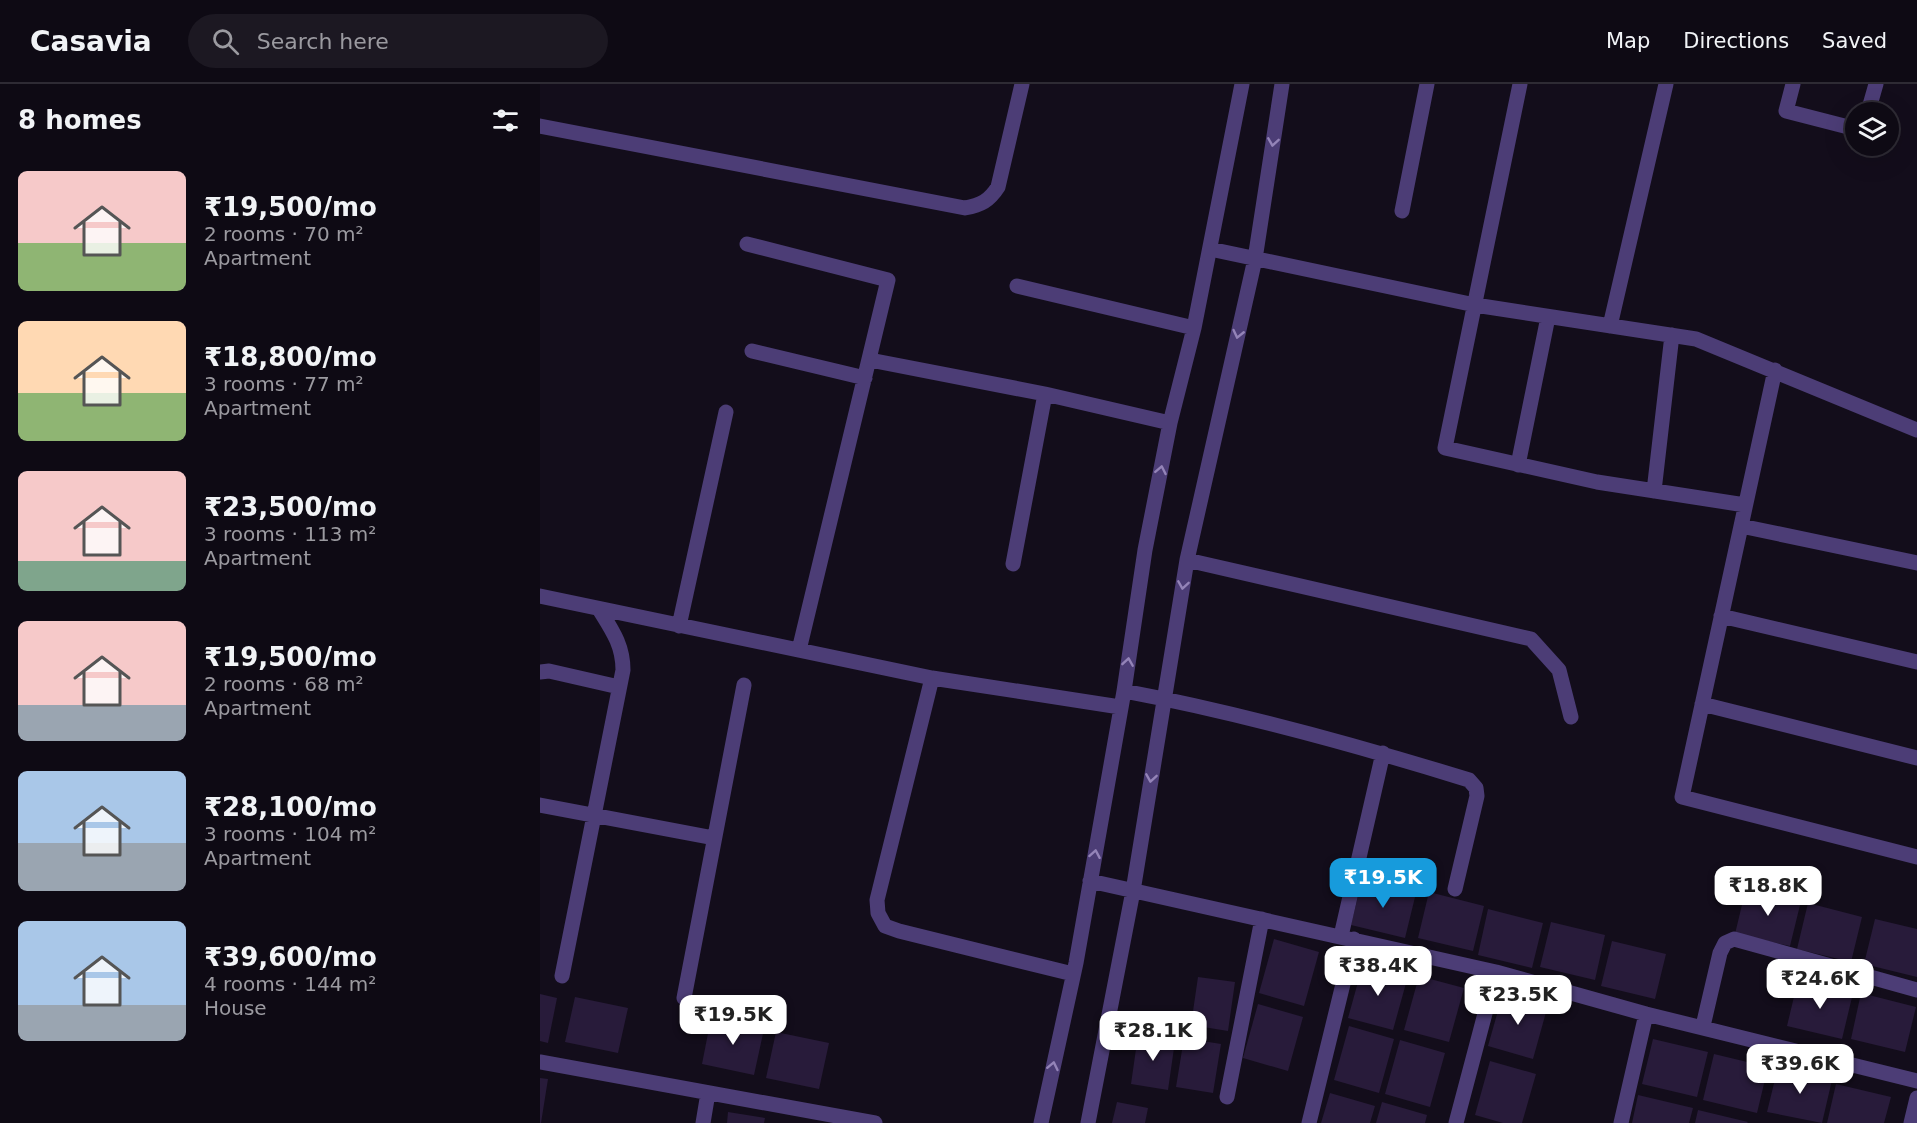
<!DOCTYPE html>
<meta charset="utf-8">
<style>
body{margin:0;font-family:"DejaVu Sans",sans-serif;background:#1c1822;color:#f1f3f6;height:100vh;display:flex;flex-direction:column;font-size:22px;white-space:nowrap}
*{box-sizing:border-box;margin:0}
p{font-size:20px;color:#9b9aa0}
.icon{flex:none;width:33px;height:33px;fill:none;stroke:currentColor;stroke-width:2;stroke-linecap:round;stroke-linejoin:round}
.map{position:relative;flex:1;overflow:hidden}
.panel{display:flex;flex-direction:column;background:#0e0a14;width:540px}
.panel>*{flex:none}
.controls{position:absolute;left:1305px;top:18px;display:grid;gap:12px}
.controls a{display:grid;place-items:center;width:54px;height:54px;border-radius:50%;background:#0e0a14;box-shadow:0 6px 24px #0002,0 0 0 2px #2e2b34;font-size:30px}
.price{position:absolute;translate:-50% -51px;padding:0 14px;border-radius:12px;background:#fff;color:#222;font-size:20px;line-height:39px;filter:drop-shadow(0 2px 3px #0008)}
.price::after{content:'';position:absolute;left:50%;top:36px;width:18px;height:14px;margin-left:-9px;background:inherit;clip-path:polygon(0 0,100% 0,50% 100%)}
.price.active{background:#179bdc;color:#fff}
ul{padding:0;list-style:none}
li{display:flex;align-items:center;gap:18px;height:150px;padding:0 18px}
li span{display:grid;place-items:center;flex:none;width:168px;height:120px;border-radius:9px;color:#555}
li>.icon{margin-inline-start:auto}
span .icon{width:72px;height:72px;fill:#fffc;stroke-width:1}
li b{font-size:26px}
h2{display:flex;justify-content:space-between;align-items:center;height:72px;padding:0 18px;font-size:26px}
header{display:flex;align-items:center;gap:36px;box-sizing:border-box;height:84px;padding:0 30px;background:#0e0a14;border-bottom:2px solid #2e2b34}
header strong{font-size:28px}
nav{display:flex;gap:33px;margin-inline-start:auto;font-size:21px}
.search{width:420px;height:54px;background:#1c1822;display:flex;align-items:center;gap:15px;box-sizing:border-box;padding:0 21px;border-radius:33px;color:#9b9aa0;font-size:22px}
main{display:flex;flex:1;min-height:0}
.map>svg:first-child{display:block}
</style>
<header>
<strong>Casavia</strong>
<div class="search"><svg class="icon" aria-label="search" viewBox="0 0 24 24"><circle cx="10" cy="10" r="6"/><path d="M15 15l6 6"/></svg>Search here</div>
<nav><a>Map</a><a>Directions</a><a>Saved</a></nav>
</header>
<main>
<section class="panel">
<h2>8 homes<svg class="icon" aria-label="filters" viewBox="0 0 24 24"><path d="M4 7h16M4 17h16"/><circle cx="9" cy="7" r="2"/><circle cx="15" cy="17" r="2"/></svg></h2>
<ul>
<li><span style="background:linear-gradient(#f6c9c9 60%,#8fb573 0)"><svg class="icon" aria-label="home" viewBox="0 0 24 24"><path d="M3 11l9-7 9 7M6 9v11h12V9"/></svg></span><div><b>₹19,500/mo</b><p>2 rooms · 70 m²</p><p>Apartment</p></div></li>
<li><span style="background:linear-gradient(#ffd9b3 60%,#8fb573 0)"><svg class="icon" aria-label="home" viewBox="0 0 24 24"><path d="M3 11l9-7 9 7M6 9v11h12V9"/></svg></span><div><b>₹18,800/mo</b><p>3 rooms · 77 m²</p><p>Apartment</p></div></li>
<li><span style="background:linear-gradient(#f6c9c9 75%,#7fa58c 0)"><svg class="icon" aria-label="home" viewBox="0 0 24 24"><path d="M3 11l9-7 9 7M6 9v11h12V9"/></svg></span><div><b>₹23,500/mo</b><p>3 rooms · 113 m²</p><p>Apartment</p></div></li>
<li><span style="background:linear-gradient(#f6c9c9 70%,#9aa5b1 0)"><svg class="icon" aria-label="home" viewBox="0 0 24 24"><path d="M3 11l9-7 9 7M6 9v11h12V9"/></svg></span><div><b>₹19,500/mo</b><p>2 rooms · 68 m²</p><p>Apartment</p></div></li>
<li><span style="background:linear-gradient(#a9c7e8 60%,#9aa5b1 0)"><svg class="icon" aria-label="home" viewBox="0 0 24 24"><path d="M3 11l9-7 9 7M6 9v11h12V9"/></svg></span><div><b>₹28,100/mo</b><p>3 rooms · 104 m²</p><p>Apartment</p></div></li>
<li><span style="background:linear-gradient(#a9c7e8 70%,#9aa5b1 0)"><svg class="icon" aria-label="home" viewBox="0 0 24 24"><path d="M3 11l9-7 9 7M6 9v11h12V9"/></svg></span><div><b>₹39,600/mo</b><p>4 rooms · 144 m²</p><p>House</p></div></li>
</ul>
</section>
<div class="map">
<svg width="1377" height="1039" viewBox="0 0 1377 1039">
<rect width="100%" height="100%" fill="#130d1b"/>
<path fill="#281b3a" d="M822,796l54,13 -11,45 -54,-13z
M1206,804l55,13 -11,45 -55,-12z
M889,808l55,14 -11,45 -55,-13z
M1268,819l54,14 -11,45 -54,-13z
M948,825l55,14 -11,45 -54,-13z
M1335,835l42,10v48l-53,-13z
M1011,838l54,13 -10,45 -55,-13z
M734,855l45,13 -15,54 -45,-13z
M1072,857l54,13 -11,45 -54,-13z
M823,880l45,12 -15,54 -45,-12z
M879,892l45,12 -15,54 -45,-12z
M658,893l37,5 -7,49 -37,-6z
M1258,896l55,13 -11,46 -55,-13z
M963,909l45,12 -15,54 -45,-13z
M1321,909l55,14 -11,45 -54,-13z
M0,910l17,4 -9,45 -8,-2z
M35,913l53,11 -10,45 -53,-11z
M718,920l45,13 -15,54 -45,-13z
M171,934l53,11 -10,46 -52,-11z
M809,942l45,13 -15,54 -45,-13z
M236,948l53,11 -10,46 -53,-11z
M598,951l37,6 -7,49 -37,-6z
M644,954l37,6 -8,49 -37,-6z
M1113,955l55,13 -11,45 -55,-13z
M860,956l45,13 -15,54 -45,-13z
M1174,970l54,13 -11,46 -54,-13z
M950,977l46,13 -14,49h-19l-28,-8z
M1238,983l54,13 -10,43 -55,-11z
M0,994l8,1 -7,44h-1z
M1296,1000l55,13 -7,26h-57z
M790,1009l45,13 -5,17h-49z
M1098,1011l55,13 -4,15h-57z
M577,1018l31,6 -3,15h-33z
M842,1018l45,13 -2,8h-49z
M1158,1026l50,12 -1,1h-52z
M188,1028l37,6 -1,5h-37z"/>
<g fill="none" stroke-linecap="round" stroke-linejoin="round">
<path stroke="#4c3d76" stroke-width="15" d="M980,0l-75,364 152,34 148,23
M1253,0l-7,27 70,18
M1328,28l8,-28
M0,42l425,82c16,-3 24,-7 33,-21l24,-103
M862,127l25,-127
M207,160l141,36 -89,370
M670,165l265,56 221,34 221,91
M477,202l177,42
M1070,242l56,-242
M212,267l113,27
M330,276l175,34 125,29
M1235,286l-93,427 235,60
M978,381l30,-148
M1114,407l18,-156
M1201,442l176,37
M647,476l344,79 28,31 12,47
M473,480l32,-170
M0,512l392,82 188,29
M1181,532l196,46
M139,542l47,-214
M0,588l9,-1 70,16
M392,594l-55,222 1,13 7,13 14,5 174,43
M584,607c116,22 232,54 345,89l7,8 1,8 -22,93
M1162,620l215,54
M0,721l174,33
M550,797l406,91 150,42 271,67
M801,852l42,-183
M22,892l61,-306c0,-25 -11,-40 -24,-61
M144,914l60,-313
M1163,942l17,-73 5,-10 9,-4 183,51
M0,978l335,61
M687,1013l35,-178
M163,1039l5,-30
M501,1039l35,-160 48,-272 21,-141 25,-127 24,-95 48,-244
M548,1039l45,-232 54,-331 68,-301 27,-175
M769,1039l45,-184
M916,1039l40,-151
M1081,1039l25,-109
M1371,1039l6,-25"/>
</g>
<defs><path id="oneway-chevron" d="M-2-3.5L2.5 0L-2 3.5" fill="none" stroke-width="1.6" stroke-linecap="round" stroke-linejoin="round" transform="scale(1.5)"/></defs>
<g stroke="#9484b8">
<use href="#oneway-chevron" transform="translate(733 58) rotate(99)"/>
<use href="#oneway-chevron" transform="translate(698 250) rotate(103)"/>
<use href="#oneway-chevron" transform="translate(621 386) rotate(-79)"/>
<use href="#oneway-chevron" transform="translate(643 501) rotate(99)"/>
<use href="#oneway-chevron" transform="translate(588 578) rotate(-81)"/>
<use href="#oneway-chevron" transform="translate(611 694) rotate(99)"/>
<use href="#oneway-chevron" transform="translate(555 770) rotate(-80)"/>
<use href="#oneway-chevron" transform="translate(513 982) rotate(-78)"/>
</g>
</svg>
<div class="controls">
<a><svg class="icon" aria-label="layers" viewBox="0 0 24 24"><path d="M12 4l9 5-9 5-9-5zM3 14l9 5 9-5"/></svg></a>
</div>
<b class="price active" style="left:843px;top:825px">₹19.5K</b>
<b class="price" style="left:1228px;top:833px">₹18.8K</b>
<b class="price" style="left:838px;top:913px">₹38.4K</b>
<b class="price" style="left:1280px;top:926px">₹24.6K</b>
<b class="price" style="left:978px;top:942px">₹23.5K</b>
<b class="price" style="left:193px;top:962px">₹19.5K</b>
<b class="price" style="left:613px;top:978px">₹28.1K</b>
<b class="price" style="left:1260px;top:1011px">₹39.6K</b>
</div>
</main>
